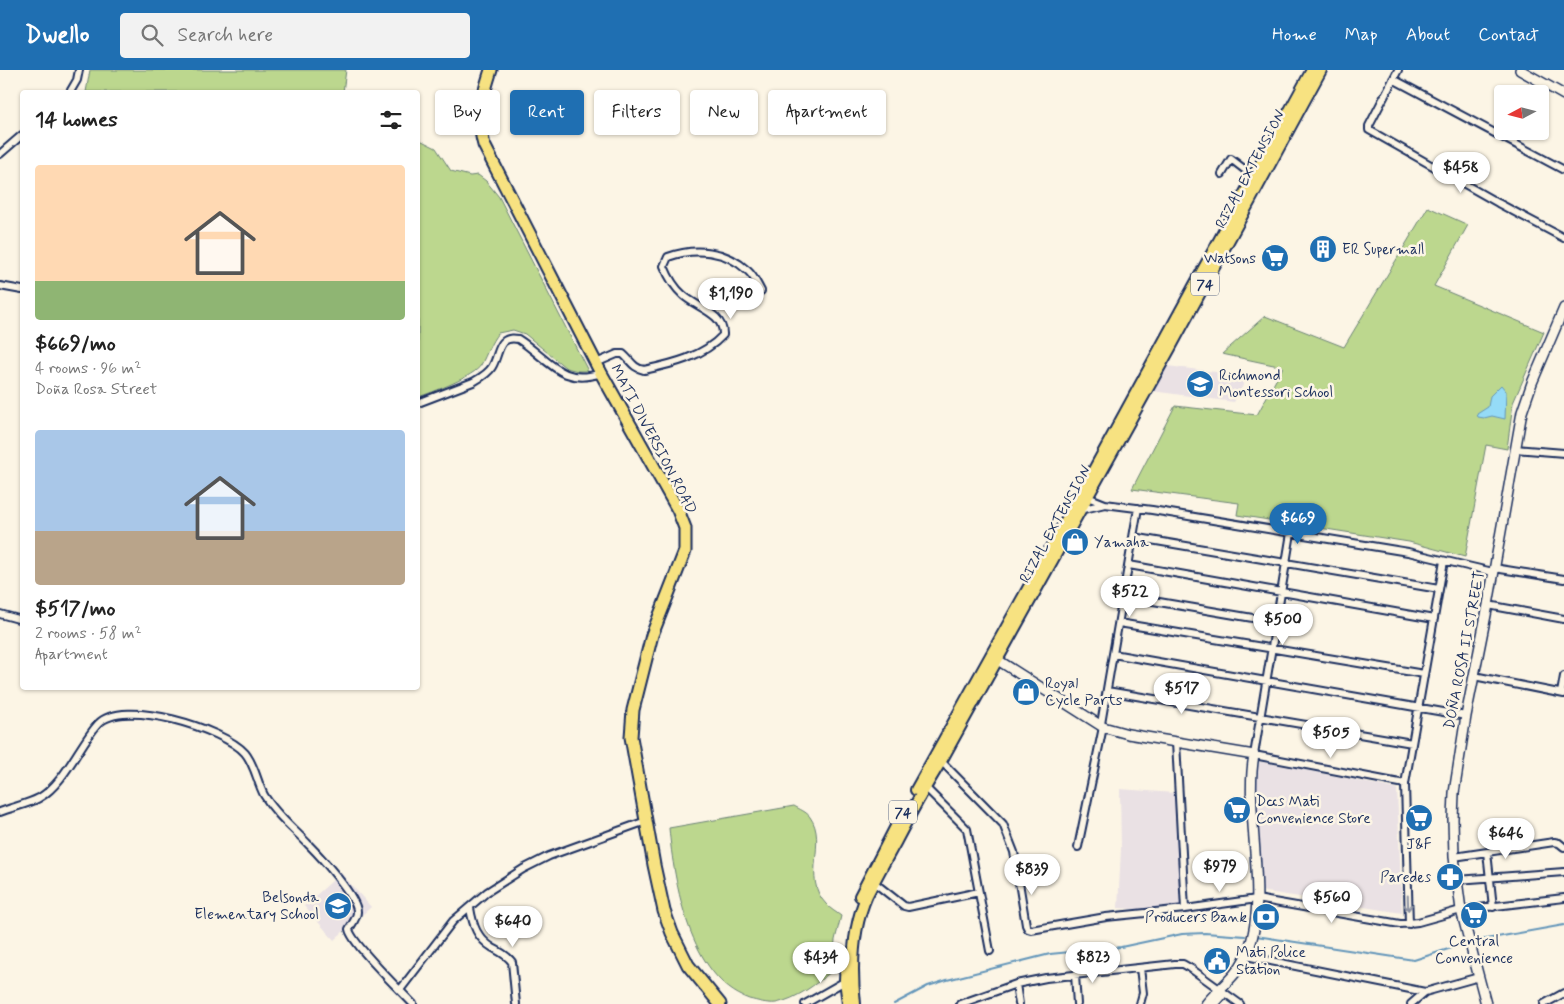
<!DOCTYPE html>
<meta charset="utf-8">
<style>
body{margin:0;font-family:Mynerve,sans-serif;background:#f2f2f2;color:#222;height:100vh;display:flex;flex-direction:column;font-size:19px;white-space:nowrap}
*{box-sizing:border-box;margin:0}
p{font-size:16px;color:#767676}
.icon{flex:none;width:28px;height:28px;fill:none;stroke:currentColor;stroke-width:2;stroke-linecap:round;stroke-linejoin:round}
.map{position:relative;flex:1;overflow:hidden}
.sheet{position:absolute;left:20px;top:20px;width:400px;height:600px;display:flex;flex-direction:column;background:#fff;border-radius:5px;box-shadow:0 1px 4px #0004}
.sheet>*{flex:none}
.top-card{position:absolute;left:435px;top:20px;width:475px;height:45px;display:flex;gap:10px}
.needle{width:32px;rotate:263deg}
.controls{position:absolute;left:1494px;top:15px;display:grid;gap:10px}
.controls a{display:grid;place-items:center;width:55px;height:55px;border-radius:5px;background:#fff;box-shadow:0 1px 4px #0004;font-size:25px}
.price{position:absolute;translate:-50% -42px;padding:0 11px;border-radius:18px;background:#fff;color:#222;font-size:16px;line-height:32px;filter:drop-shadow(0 1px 2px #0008)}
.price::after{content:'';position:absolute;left:50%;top:30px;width:15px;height:11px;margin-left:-8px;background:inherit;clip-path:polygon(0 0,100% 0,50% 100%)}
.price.on{background:#1f6fb2;color:#fff}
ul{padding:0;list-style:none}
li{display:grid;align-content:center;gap:10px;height:265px;padding:0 15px}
li span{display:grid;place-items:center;height:155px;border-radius:5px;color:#555}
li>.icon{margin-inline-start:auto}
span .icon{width:90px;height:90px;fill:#fffc;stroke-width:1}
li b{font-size:21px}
h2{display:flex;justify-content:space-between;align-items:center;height:60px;padding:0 15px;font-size:21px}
.chip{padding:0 18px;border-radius:5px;background:#fff;box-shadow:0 1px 4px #0004;font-size:18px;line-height:45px}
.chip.on{background:#1f6fb2;color:#fff}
header{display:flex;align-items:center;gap:30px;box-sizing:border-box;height:70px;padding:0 25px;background:#1f6fb2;color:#fff}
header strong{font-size:24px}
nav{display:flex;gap:28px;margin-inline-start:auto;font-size:18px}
.search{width:350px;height:45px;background:#f2f2f2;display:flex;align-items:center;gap:12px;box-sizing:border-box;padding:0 18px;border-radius:5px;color:#767676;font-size:19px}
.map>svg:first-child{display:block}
</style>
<header>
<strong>Dwello</strong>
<div class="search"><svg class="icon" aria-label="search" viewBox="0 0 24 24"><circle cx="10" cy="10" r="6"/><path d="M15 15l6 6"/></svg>Search here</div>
<nav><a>Home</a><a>Map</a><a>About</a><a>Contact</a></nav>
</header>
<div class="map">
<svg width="1564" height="934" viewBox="0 0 1564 934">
<rect width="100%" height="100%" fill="#fcf5e5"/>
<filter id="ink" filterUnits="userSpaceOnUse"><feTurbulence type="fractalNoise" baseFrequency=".02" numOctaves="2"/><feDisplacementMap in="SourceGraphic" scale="10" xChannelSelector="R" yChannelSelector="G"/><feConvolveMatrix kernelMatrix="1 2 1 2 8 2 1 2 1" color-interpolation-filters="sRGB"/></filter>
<g filter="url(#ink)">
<path fill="#eae1e4" d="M1167,296l81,10 -14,26 -82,-11z
M1256,691l40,7 101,21 5,124 -141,-22z
M1120,719l54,4 5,57 2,58 -24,3 -39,-3 3,-59z
M341,803l30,34 -37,33 -30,-34z"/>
<path fill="#bcd78e" stroke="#6c8376" d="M90,0h256l-3,22h-257z
M418,69l18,9 15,23 19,5 8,-1 8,6 13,16 89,174h-10l-12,-3 -41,-34 -12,-4 -15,3c-8,10 -11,21 -17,32 -6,11 -50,28 -63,32z
M1428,137l40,18 -34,61 110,46 -31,71 -6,46 -21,-4 -21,112 -56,-15 -172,-27 2,-12 -107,-14 43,-83 82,9 26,-48 -61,-13 43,-38 79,31z
M794,736c5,3 13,6 16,11 18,25 -9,61 16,87 4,5 10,8 15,12l-6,24 -3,31c-16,13 -35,28 -56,32 -9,1 -18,-2 -27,-4 -59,-21 -75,-116 -80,-171z"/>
<path fill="#95dbf7" stroke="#6496ba" d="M1501,315l5,6 -1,28 -13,-3 -8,2 -6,-1 -1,-3 11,-7 2,-11z"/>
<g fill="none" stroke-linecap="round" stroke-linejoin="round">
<path stroke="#6496ba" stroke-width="2" d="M1256,866l158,24 50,-16
M1475,871l89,-16
M894,934l34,-18 19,-6 103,-26 71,-7 61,-13 23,-1 40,3"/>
<g stroke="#1b2f5e" stroke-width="10">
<path id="street" d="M1398,0l-29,56v4l129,73 66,35
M1393,9l171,91
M70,22l7,-12 2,-10
M0,84l22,-19
M1222,104l9,-15 22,17
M0,216l22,4
M596,293l21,-9h6c8,7 10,14 21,16 28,-6 59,-13 79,-35 1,-22 -26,-27 -40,-40 -8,-7 -15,-19 -19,-29l4,-9c27,-10 58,-7 80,14 6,5 9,13 13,20
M418,333l55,-21c7,-4 15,-8 19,-15 8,-13 5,-32 26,-28 30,19 43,48 83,34
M1515,379l49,4
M1085,426l20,8 47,6 256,42 85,20
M1080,440l25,-6
M1291,463l-37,222 151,29
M1133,467l306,52
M1129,495l305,54
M1494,498l70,11
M1124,526l152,26
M1488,535l76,14
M0,544l22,6
M1119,553l305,51
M1113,584l353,62
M1474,606l90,18
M1107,621l305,52
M1561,623l3,-17
M1101,654l37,-216
M1176,672l9,167
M941,691l62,63 11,28 12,73 2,4 3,1 75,-13 79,-8 72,-10 143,25 18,-2 43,-12 103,-12
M925,717l42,42 23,122
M0,742c13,-5 28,-8 39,-14 26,-15 40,-53 59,-74 25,-27 126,5 147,29 10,12 12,29 19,42 12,20 30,34 45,50 11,11 49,53 48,67 0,6 -5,12 -8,17 2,14 52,62 64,75
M1078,777l25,-120
M1487,782l6,55
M1454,787l100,-15 5,1 5,4
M871,810l33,26 4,1 71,-15
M1457,810l107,-8
M470,838c3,18 7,30 23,40 7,4 14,7 19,14l4,42
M1409,854l-4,-140 39,-223
M1246,886l179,36
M1140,898l3,25 -3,11
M1075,905l2,29
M1016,914l3,20
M400,920l53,-69 34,-29 36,-23 26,-13 97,-35
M805,934l42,-24
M960,934l56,-20 30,-6 129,-14h8l7,4 50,36
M1411,934l14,-12 54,-15
M1544,934l20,-11"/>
</g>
<g stroke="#1b2f5e" stroke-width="12">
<path id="secondary" d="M1520,0l44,25
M993,587l110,70 25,7 126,21c-11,61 18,148 -9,203 -9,19 -26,30 -39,46
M1214,934l7,-8v-6
M1486,934l-25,-94 -7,-53 -1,-38 1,-26 12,-77 22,-111 34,-193 10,-29 32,-75"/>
</g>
<g stroke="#1b2f5e" stroke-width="14">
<path id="primary" d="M916,720l173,-311 223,-409
M860,826l43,-83
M846,888l-1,22 3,24
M855,934c-4,-36 -3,-75 12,-109 9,-18 19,-36 29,-54 14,-27 29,-54 45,-80l229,-413 151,-278"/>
</g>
<g stroke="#1b2f5e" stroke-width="15">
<path id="highway" d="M491,0c-9,28 -15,47 -7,75l117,228 77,137 7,18v23l-33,84 -19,75 -2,27 23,128 10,46 8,22 16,32 32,39"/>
</g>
<use href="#street" stroke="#fcf5e5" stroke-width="6"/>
<use href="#secondary" stroke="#fcf5e5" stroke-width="9"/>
<use href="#primary" stroke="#f7e281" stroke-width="10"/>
<use href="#highway" stroke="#f7e281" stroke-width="11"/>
</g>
<defs><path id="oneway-shaft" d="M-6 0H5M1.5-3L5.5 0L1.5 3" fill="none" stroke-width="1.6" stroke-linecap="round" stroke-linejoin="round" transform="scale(1.25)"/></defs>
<use stroke="#8c92a2" href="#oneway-shaft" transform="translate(1408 833) rotate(88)"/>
</g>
<defs>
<g id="building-disc" transform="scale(1.4375)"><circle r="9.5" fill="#1f6fb2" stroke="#fcf5e5"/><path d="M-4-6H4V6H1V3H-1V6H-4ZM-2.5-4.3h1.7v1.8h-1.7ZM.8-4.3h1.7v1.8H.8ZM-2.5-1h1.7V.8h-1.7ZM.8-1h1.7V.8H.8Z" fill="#fff"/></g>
<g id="supermarket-disc" transform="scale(1.4375)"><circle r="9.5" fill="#1f6fb2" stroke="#fcf5e5"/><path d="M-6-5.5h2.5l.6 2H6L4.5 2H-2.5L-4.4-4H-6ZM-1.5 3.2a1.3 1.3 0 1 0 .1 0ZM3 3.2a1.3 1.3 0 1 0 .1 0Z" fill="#fff"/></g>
<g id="school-disc" transform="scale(1.4375)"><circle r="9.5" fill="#1f6fb2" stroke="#fcf5e5"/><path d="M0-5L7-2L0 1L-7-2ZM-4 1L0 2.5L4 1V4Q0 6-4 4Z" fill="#fff"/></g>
<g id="shop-disc" transform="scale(1.4375)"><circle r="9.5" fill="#1f6fb2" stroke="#fcf5e5"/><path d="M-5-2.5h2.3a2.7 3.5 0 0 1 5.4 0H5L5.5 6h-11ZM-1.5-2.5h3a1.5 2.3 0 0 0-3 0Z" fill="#fff"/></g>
<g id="pharmacy-disc" transform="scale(1.4375)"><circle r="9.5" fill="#1f6fb2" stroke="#fcf5e5"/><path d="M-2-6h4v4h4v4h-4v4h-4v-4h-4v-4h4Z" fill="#fff"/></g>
<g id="bank-disc" transform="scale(1.4375)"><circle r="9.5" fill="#1f6fb2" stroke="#fcf5e5"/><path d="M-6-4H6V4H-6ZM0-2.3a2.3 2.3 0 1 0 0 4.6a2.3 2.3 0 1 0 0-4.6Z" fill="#fff"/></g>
<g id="civic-disc" transform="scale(1.4375)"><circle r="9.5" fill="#1f6fb2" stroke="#fcf5e5"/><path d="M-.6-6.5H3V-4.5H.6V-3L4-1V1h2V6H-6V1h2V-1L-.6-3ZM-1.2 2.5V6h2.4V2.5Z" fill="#fff"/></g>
</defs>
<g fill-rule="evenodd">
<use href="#building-disc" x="1323" y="179"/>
<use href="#supermarket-disc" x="1275" y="188"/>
<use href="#school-disc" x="1200" y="314"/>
<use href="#shop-disc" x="1075" y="472"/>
<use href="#shop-disc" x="1026" y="622"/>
<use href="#supermarket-disc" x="1237" y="740"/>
<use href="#supermarket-disc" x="1419" y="748"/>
<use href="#pharmacy-disc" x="1450" y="807"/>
<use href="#school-disc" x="338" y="836"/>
<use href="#supermarket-disc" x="1474" y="845"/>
<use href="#bank-disc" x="1266" y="847"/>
<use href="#civic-disc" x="1217" y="891"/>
</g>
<g text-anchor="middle" stroke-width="5" stroke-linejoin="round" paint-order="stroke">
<g fill="#fcf5e5" stroke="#5e6a86" stroke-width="1">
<rect x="1191" y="202.5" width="28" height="23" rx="4"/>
<rect x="889" y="730.5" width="28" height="23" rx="4"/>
</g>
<g font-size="14" font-weight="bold" fill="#1b2f5e">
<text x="1205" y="219">74</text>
<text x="903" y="747">74</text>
</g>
<g font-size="15" fill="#1b2f5e" stroke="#fcf5e5">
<text transform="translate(1250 99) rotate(-62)" y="5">RIZAL EXTENSION</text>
<text transform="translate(654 369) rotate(62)" y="5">MATI DIVERSION ROAD</text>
<text transform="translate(1055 454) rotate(-61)" y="5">RIZAL EXTENSION</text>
<text transform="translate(1464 580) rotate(-79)" y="5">DOÑA ROSA II STREET</text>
</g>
<g font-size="15" fill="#1b2f5e" stroke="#fcf5e5" text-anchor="start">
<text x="1342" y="184">ER Supermall</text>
<text x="1256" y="193" text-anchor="end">Watsons</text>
<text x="1219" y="310">Richmond<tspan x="1219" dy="17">Montessori School</tspan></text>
<text x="1094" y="477">Yamaha</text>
<text x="1045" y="618">Royal<tspan x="1045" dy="17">Cycle Parts</tspan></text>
<text x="1256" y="736">Dccs Mati<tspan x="1256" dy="17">Convenience Store</tspan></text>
<text x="1419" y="779" text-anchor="middle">J&amp;F</text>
<text x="1431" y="812" text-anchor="end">Paredes</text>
<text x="319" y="832" text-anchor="end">Belsonda<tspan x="319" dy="17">Elementary School</tspan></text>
<text x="1247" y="852" text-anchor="end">Producers Bank</text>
<text x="1474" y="876" text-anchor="middle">Central<tspan x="1474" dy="17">Convenience</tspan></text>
<text x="1236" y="887">Mati Police<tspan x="1236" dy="17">Station</tspan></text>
</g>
</g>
</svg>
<div class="controls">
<a><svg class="needle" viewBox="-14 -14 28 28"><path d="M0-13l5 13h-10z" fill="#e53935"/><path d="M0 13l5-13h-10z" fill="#767676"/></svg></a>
</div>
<b class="price" style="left:1461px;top:124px">$458</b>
<b class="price" style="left:731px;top:250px">$1,190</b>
<b class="price on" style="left:1298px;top:475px">$669</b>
<b class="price" style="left:1130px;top:548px">$522</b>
<b class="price" style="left:1283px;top:576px">$500</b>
<b class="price" style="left:1182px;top:645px">$517</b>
<b class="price" style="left:1331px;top:689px">$505</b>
<b class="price" style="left:1506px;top:790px">$646</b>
<b class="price" style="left:1220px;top:823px">$979</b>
<b class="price" style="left:1032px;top:826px">$839</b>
<b class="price" style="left:1332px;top:854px">$560</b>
<b class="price" style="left:513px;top:878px">$640</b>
<b class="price" style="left:821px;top:914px">$434</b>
<b class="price" style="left:1093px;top:914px">$823</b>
<div class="top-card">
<a class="chip">Buy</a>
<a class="chip on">Rent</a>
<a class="chip">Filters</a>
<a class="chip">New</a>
<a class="chip">Apartment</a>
</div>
<section class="sheet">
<h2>14 homes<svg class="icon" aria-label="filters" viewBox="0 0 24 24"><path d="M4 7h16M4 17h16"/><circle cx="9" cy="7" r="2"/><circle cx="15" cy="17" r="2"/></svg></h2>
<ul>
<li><span style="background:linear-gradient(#ffd9b3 75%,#8fb573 0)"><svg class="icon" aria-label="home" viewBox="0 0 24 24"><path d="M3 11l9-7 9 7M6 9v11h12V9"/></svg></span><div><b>$669/mo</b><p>4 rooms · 96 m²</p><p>Doña Rosa Street</p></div></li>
<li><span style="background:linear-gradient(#a9c7e8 65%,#b9a48a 0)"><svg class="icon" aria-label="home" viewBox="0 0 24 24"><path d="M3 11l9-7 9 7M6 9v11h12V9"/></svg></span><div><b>$517/mo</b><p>2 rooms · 58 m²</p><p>Apartment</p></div></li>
</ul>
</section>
</div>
